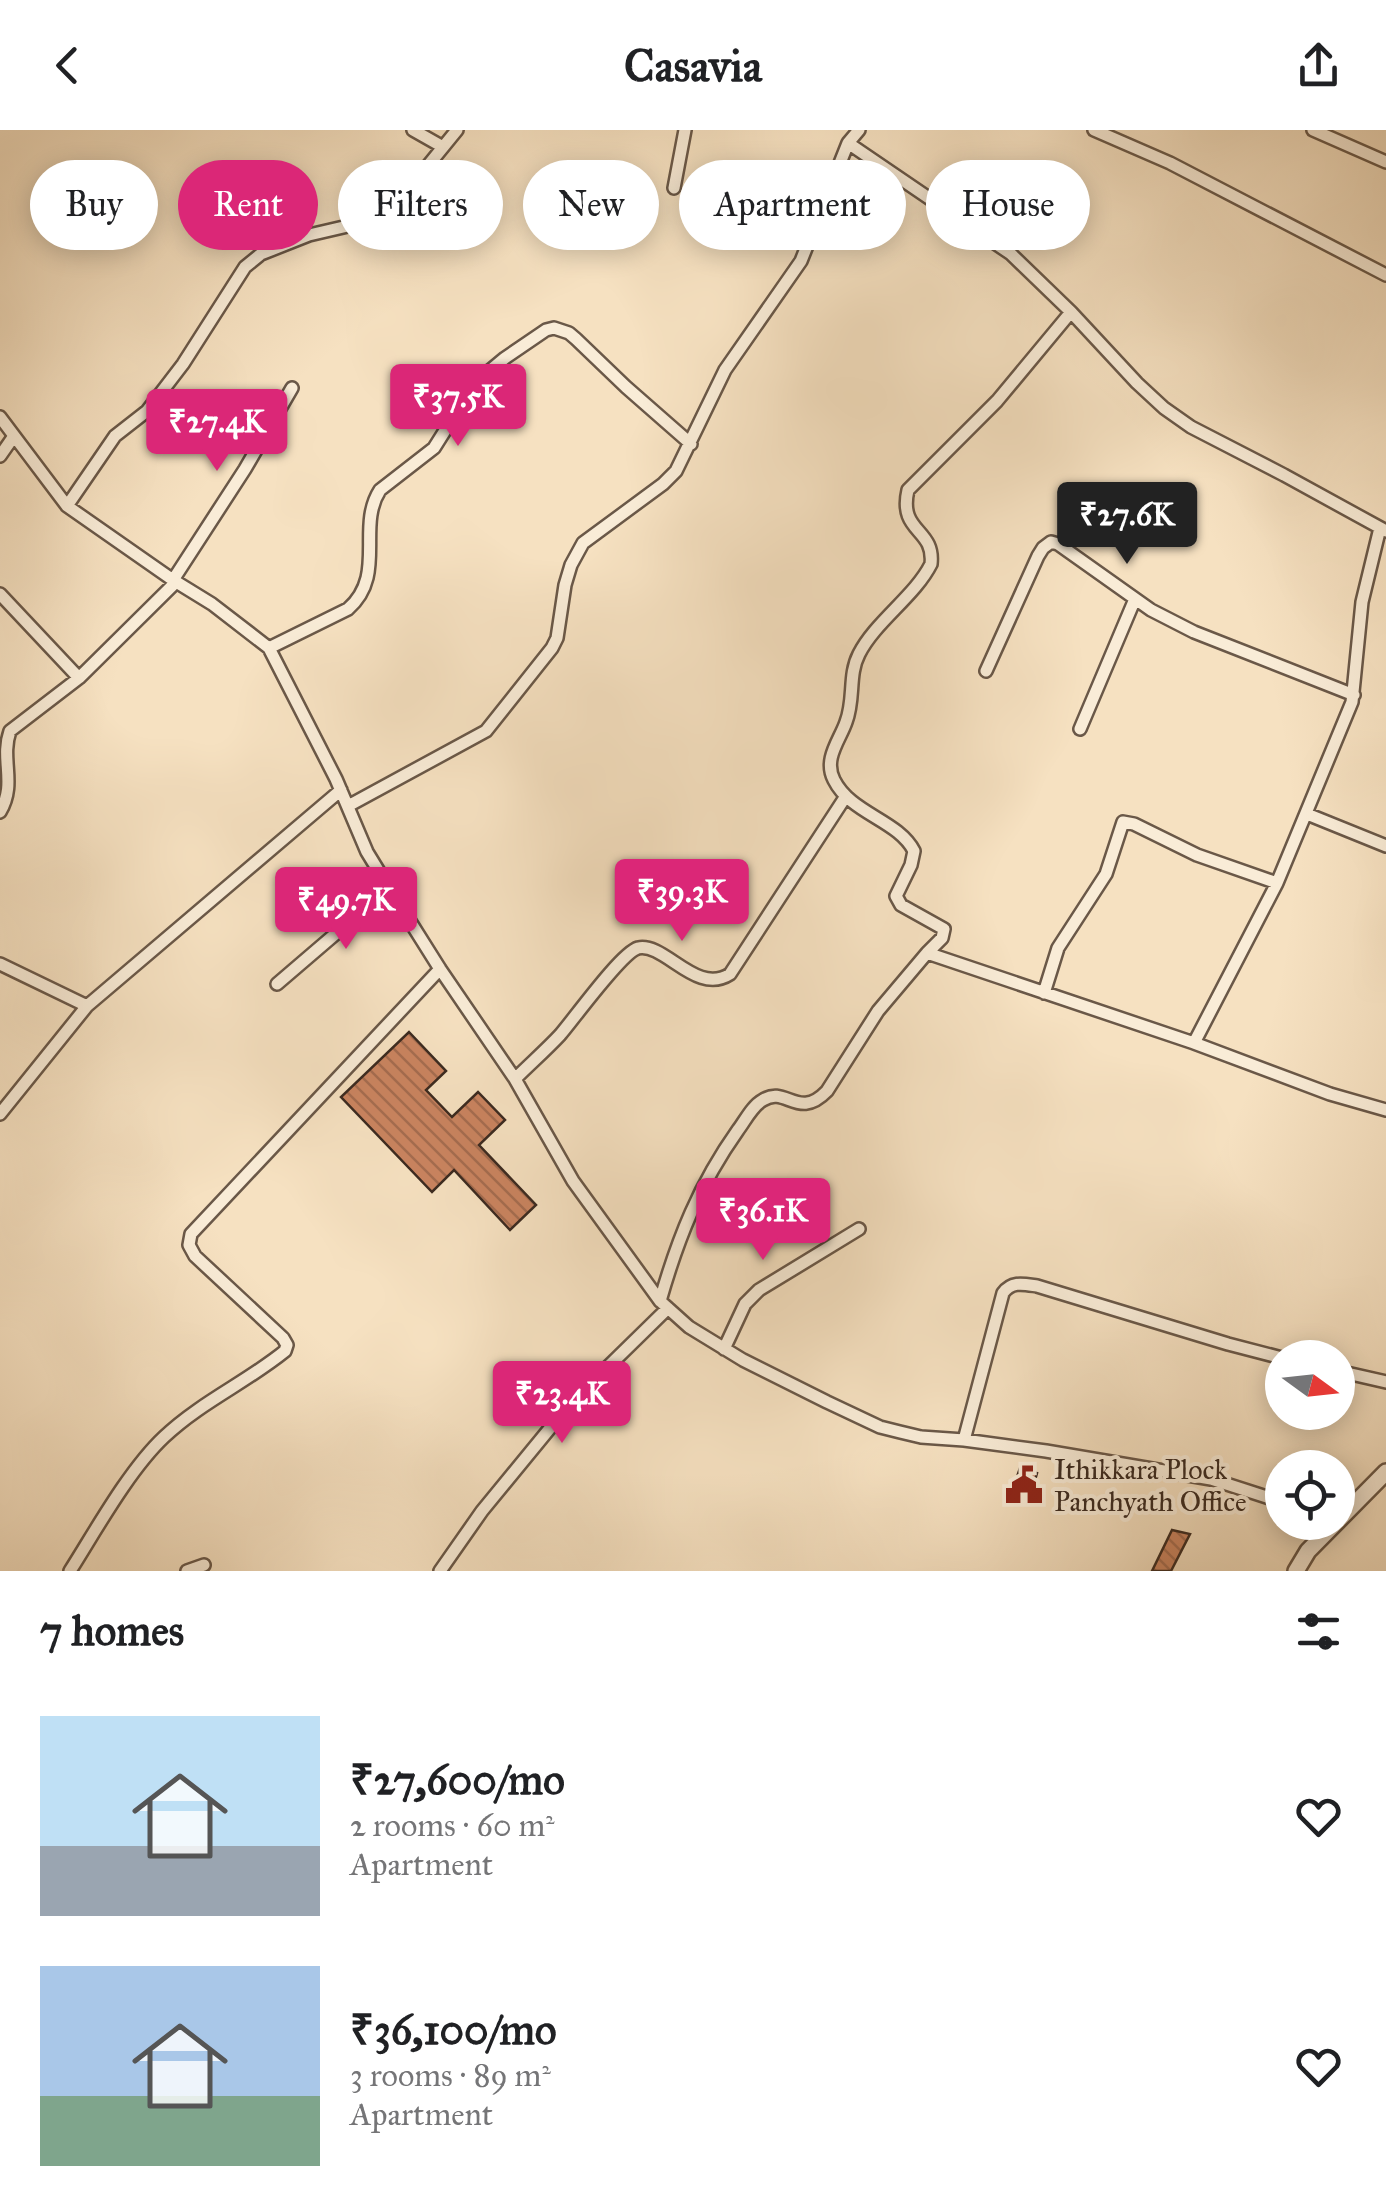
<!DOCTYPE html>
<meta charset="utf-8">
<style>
body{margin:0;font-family:"IM FELL Great Primer",serif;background:#f6f6f6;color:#202124;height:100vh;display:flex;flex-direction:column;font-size:38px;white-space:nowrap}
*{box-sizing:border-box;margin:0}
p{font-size:32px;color:#757577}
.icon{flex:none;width:55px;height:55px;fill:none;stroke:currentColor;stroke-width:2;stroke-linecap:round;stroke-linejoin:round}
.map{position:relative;height:1441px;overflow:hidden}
.sheet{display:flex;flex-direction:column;background:#fff;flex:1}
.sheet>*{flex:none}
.hud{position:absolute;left:30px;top:30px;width:1328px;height:90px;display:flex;gap:20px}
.needle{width:65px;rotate:105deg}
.tools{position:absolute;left:1265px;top:1210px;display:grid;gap:20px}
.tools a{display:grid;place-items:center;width:90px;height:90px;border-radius:50%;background:#fff;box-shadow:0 5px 25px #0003;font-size:50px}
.price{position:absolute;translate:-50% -85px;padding:0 22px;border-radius:10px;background:#db2777;color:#fff;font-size:32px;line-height:65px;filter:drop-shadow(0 2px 5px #0008)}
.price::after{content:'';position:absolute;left:50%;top:60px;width:30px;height:22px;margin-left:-15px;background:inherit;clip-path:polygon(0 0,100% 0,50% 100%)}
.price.active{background:#222;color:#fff}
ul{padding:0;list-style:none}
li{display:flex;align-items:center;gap:30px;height:250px;padding:0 40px}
li span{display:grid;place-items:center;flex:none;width:280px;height:200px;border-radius:0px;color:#555}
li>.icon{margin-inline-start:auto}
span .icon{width:120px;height:120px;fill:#fffc;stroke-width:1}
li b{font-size:42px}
h2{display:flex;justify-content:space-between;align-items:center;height:120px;padding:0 40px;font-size:42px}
.pill{padding:0 35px;border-radius:45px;background:#fff;box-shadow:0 5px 25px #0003;font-size:35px;line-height:90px}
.pill.active{background:#db2777;color:#fff}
header{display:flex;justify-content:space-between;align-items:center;height:130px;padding:0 40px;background:#fff;font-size:45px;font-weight:800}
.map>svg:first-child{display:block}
</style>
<header><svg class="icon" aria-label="back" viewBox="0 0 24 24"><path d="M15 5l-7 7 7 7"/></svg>Casavia<svg class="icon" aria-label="share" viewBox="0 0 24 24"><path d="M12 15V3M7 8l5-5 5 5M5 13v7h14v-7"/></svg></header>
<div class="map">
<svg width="1386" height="1441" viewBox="0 0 1386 1441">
<defs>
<pattern id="building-back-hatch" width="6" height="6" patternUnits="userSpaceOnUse" patternTransform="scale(2.5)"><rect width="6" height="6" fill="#ca8460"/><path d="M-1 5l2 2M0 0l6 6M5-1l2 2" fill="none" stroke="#a56c4f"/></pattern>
</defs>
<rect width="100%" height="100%" fill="#f6e1c1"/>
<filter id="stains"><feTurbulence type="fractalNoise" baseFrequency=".002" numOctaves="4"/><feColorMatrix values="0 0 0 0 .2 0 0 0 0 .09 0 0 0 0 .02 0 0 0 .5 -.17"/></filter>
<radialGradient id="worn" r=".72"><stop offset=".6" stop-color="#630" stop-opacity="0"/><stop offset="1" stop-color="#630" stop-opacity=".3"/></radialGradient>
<path fill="url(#building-back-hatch)" stroke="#3b2a20" stroke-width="2.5" d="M409,902l37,39 -20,19 26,27 26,-25 27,28 -26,25 57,60 -26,25 -56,-60 -22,22 -91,-95z
M1020,1338l17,5 -8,29 -19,-5z
M1172,1400l18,4 -19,37h-19z"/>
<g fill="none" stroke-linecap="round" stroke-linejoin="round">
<g stroke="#6a5848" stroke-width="16">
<path id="minor" d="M413,0l30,17
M1094,0l76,33 216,112
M1313,0l73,32
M848,13l11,-13
M674,58l11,-58
M0,287l67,89 106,74 39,24 57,44 67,131 31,73 22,36 51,81 75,110 58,102 87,120 29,26 54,33 84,42 53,25 20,5 21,5 43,3 82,11 165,28 71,23
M0,326l14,-20
M67,376l48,-70 32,-25 36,-47 62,-97 16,-13 48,-19 69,-16 13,-8 66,-81
M173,450l72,-111 47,-81
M0,464l79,84
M269,518l79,-39c39,-34 8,-82 32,-119l54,-42 41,-65 30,-25 41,-28 8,-2 15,5 7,6 50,48 65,57
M986,541l52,-115 5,-8 8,-6 7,2 93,66 43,22 160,63
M1080,599l55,-130
M348,676l138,-75 66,-83 5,-10 8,-53 6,-20 12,-22 80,-59 13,-13 49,-101 76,-109 47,-118 163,111 60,58 66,71 27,25 27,19 93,48 102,56
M0,682c17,-29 0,-52 10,-81l69,-53 97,-96
M1307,684l79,32
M927,823l15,-15 2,-9 -43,-24 -5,-9 15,-31 3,-14c-16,-31 -63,-37 -80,-71 -11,-21 6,-40 12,-58 9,-23 2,-47 13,-68 16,-32 56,-58 72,-90 4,-36 -33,-31 -23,-74l89,-89 74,-89
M0,834l87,42
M277,854l112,-96
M1044,863l14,-45 48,-74 17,-52 11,2 63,31 80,28
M1194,913l83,-160 75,-181 10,-100 18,-74
M515,949c15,-15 31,-29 45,-44 14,-16 61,-82 78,-87 27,-6 58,48 92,26l116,-178
M0,984l87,-108 254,-216
M660,1171c18,-63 39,-116 78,-171 7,-9 14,-24 25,-30 23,-15 35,21 64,-9l51,-80 49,-58 267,90 136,51 56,16
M724,1219l21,-45 14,-14 100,-61
M1338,1241l48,11
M964,1310l39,-147c9,-12 20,-9 34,-7l191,58 54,14
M70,1441c26,-41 59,-101 94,-134 37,-35 83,-55 121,-86l2,-6 -4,-7 -88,-82 -6,-11 2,-11 249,-265
M187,1441l17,-6
M440,1441l42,-60 87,-106 99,-97"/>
</g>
<g stroke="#6a5848" stroke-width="20">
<path id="tertiary" d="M1296,1441l12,-20 78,-79"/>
</g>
<use href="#minor" stroke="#f9ecd7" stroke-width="11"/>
<use href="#tertiary" stroke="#f9ecd7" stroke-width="15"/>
</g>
<defs>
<g id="civic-bare" transform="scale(3)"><path d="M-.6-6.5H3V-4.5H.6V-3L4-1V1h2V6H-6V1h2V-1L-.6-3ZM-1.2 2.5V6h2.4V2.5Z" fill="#8f2418" stroke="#f9ecd7" stroke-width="2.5" paint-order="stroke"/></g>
</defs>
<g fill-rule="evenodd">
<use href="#civic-bare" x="1024" y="1355"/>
</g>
<g text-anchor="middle" stroke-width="8" stroke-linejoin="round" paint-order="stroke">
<g font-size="28" fill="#3b2a20" stroke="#f9ecd7" text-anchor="start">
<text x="1054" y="1349">Ithikkara Plock<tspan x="1054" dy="32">Panchyath Office</tspan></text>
</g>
</g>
<rect width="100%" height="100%" filter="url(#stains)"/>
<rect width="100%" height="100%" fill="url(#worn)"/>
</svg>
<div class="tools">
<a><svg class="needle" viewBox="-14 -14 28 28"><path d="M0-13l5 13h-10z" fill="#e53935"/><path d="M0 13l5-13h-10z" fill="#757577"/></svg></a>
<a><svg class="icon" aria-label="locate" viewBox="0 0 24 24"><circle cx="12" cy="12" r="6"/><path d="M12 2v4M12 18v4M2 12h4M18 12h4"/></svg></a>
</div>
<b class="price" style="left:458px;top:319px">₹37.5K</b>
<b class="price" style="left:217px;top:344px">₹27.4K</b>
<b class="price active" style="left:1127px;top:437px">₹27.6K</b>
<b class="price" style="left:682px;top:814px">₹39.3K</b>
<b class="price" style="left:346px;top:822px">₹49.7K</b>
<b class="price" style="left:763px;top:1133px">₹36.1K</b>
<b class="price" style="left:562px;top:1316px">₹23.4K</b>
<div class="hud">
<a class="pill">Buy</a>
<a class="pill active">Rent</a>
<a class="pill">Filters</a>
<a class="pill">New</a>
<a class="pill">Apartment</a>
<a class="pill">House</a>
</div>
</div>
<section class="sheet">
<h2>7 homes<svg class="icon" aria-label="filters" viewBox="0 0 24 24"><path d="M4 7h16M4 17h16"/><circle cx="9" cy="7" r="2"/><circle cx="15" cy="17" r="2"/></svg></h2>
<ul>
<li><span style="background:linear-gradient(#bfe0f5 65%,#9aa5b1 0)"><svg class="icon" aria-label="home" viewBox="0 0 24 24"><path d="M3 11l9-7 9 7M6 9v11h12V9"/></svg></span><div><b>₹27,600/mo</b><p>2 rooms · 60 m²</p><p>Apartment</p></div><svg class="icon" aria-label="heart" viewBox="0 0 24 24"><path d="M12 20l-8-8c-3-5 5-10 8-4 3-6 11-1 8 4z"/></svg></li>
<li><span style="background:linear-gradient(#a9c7e8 65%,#7fa58c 0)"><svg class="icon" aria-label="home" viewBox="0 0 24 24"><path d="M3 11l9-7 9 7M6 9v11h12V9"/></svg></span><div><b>₹36,100/mo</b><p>3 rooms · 89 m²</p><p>Apartment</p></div><svg class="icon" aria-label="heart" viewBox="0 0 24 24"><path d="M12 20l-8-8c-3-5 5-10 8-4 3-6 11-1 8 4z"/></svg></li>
</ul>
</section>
